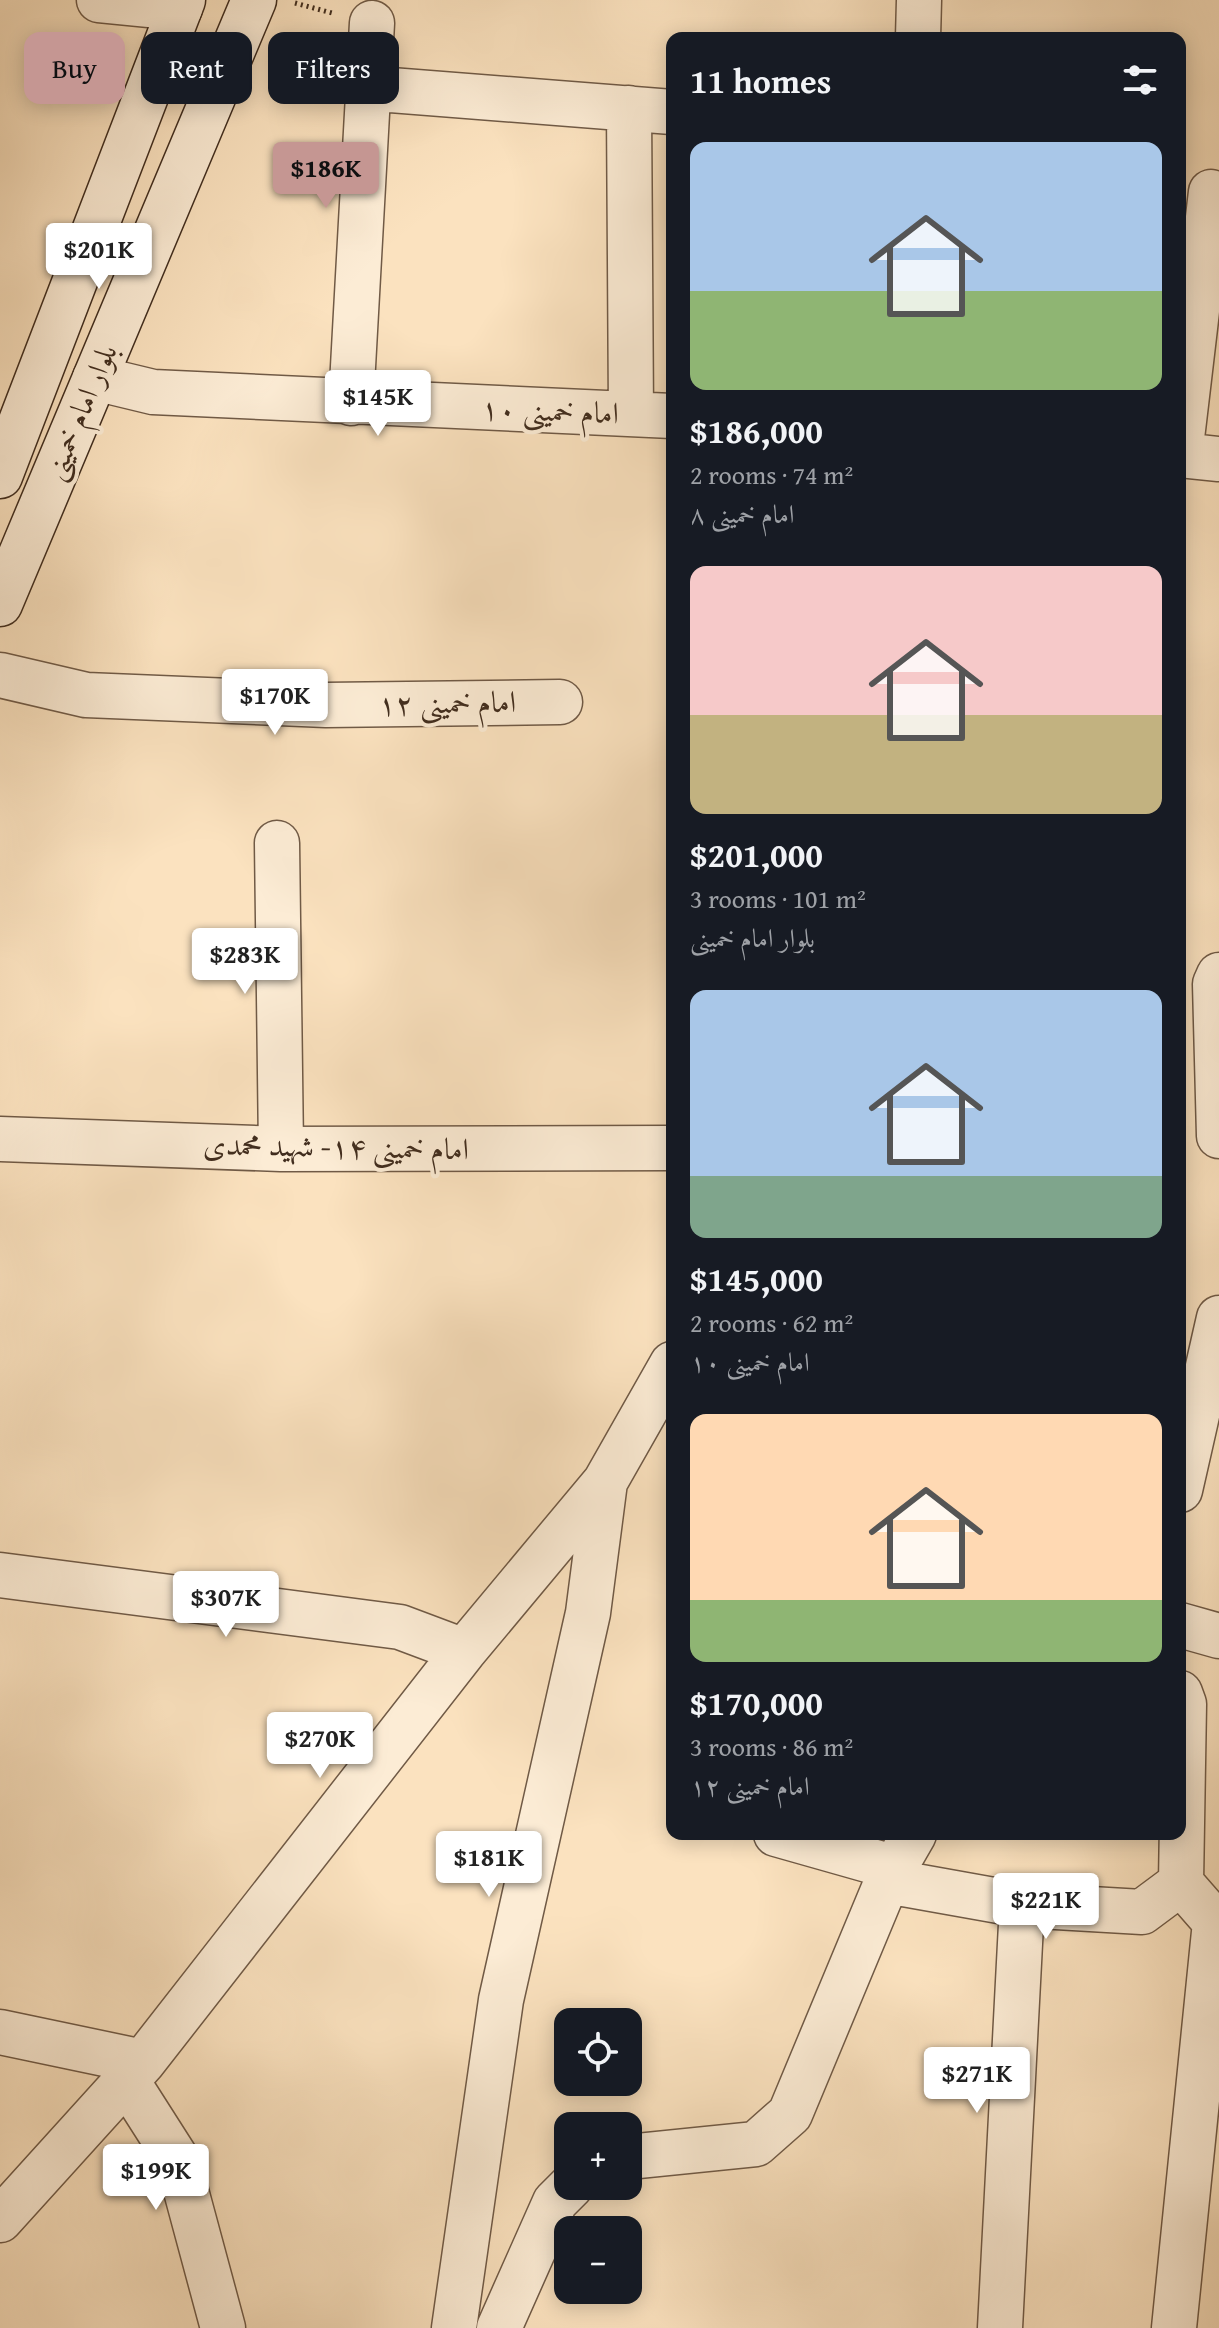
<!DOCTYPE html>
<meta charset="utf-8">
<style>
body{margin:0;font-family:"Gentium Book Plus",Amiri,serif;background:#20242c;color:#f1f3f6;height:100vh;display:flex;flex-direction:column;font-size:30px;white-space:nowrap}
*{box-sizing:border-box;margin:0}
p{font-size:26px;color:#9ea1a6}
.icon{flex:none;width:44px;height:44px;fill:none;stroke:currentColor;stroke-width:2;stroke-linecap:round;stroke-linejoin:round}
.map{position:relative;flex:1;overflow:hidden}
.sheet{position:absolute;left:666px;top:32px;width:520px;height:1808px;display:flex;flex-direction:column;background:#171b24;border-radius:16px;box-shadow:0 4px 20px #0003}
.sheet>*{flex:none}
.hud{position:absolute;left:24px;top:32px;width:522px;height:72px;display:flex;gap:16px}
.fabs{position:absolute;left:554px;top:2008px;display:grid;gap:16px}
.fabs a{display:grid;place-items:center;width:88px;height:88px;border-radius:16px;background:#171b24;box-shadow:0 4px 20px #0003;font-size:40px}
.price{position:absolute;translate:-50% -68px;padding:0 18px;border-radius:8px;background:#fff;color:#222;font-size:26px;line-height:52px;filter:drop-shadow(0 2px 4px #0008)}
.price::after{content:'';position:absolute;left:50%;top:48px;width:24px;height:18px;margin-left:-12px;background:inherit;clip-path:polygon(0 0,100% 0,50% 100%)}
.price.selected{background:#c59692;color:#111}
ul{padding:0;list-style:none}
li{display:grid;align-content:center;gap:16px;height:424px;padding:0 24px}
li span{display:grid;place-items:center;height:248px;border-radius:16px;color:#555}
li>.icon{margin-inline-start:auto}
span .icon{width:144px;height:144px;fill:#fffc;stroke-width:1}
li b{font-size:34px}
h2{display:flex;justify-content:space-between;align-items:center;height:96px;padding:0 24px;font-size:34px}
.chip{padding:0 28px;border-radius:16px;background:#171b24;box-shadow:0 4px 20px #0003;font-size:28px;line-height:72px}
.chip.selected{background:#c59692;color:#111}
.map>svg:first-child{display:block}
</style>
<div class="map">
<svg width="1219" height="2328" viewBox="0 0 1219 2328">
<rect width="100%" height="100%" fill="#fbe2bf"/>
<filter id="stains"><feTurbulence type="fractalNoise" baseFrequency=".0025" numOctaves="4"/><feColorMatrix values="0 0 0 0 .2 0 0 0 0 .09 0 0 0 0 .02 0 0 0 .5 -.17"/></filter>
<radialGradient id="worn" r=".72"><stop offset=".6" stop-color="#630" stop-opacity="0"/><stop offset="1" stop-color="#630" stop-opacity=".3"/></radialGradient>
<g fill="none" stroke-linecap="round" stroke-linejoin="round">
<g stroke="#705a46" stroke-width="47">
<path id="street" d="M99,0l81,8
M918,38l1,-38
M365,88l307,24
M629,108l2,306
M95,378l58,14 519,24
M351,403l21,-380
M1180,455l31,-263
M1180,455l39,4
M0,675l86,20 240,10 234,-3
M277,843l4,306
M1219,975l-4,9 4,152
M0,1139l281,10 391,-1
M1180,1490l39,-172
M0,1575l400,52 64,24
M1180,1625l39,11
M776,1834l120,34
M887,1881l135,24 120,7 39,-29
M0,2032l143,30
M127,2081l51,80 45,167
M628,2157l128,-13 34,-30 97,-233 27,-47
M0,2220l143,-158 321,-411 141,-169 67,-118
M454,2328l47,-328 87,-387 17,-131
M499,2328l56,-126 16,-16
M1000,2328l22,-423
M1174,2328l41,-406 -34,-39 3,-179 -4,-11"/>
</g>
<g stroke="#412d1e" stroke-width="47">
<path id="secondary" d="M0,476l183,-476
M0,604l254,-604"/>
</g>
<path stroke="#412d1e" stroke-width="5" stroke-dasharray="2 4" stroke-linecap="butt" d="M295,3l37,10"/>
<use href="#street" stroke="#fcecd5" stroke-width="44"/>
<use href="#secondary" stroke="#fcecd5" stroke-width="44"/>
</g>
<g text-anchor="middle" stroke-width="8" stroke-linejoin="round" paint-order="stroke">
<g font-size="30" fill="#412d1e" stroke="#fcecd5">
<text transform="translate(550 411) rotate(2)" y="10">امام خمینی ۱۰</text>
<text transform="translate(80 412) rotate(-67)" y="10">بلوار امام خمینی</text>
<text transform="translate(447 703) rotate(-1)" y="10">امام خمینی ۱۲</text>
<text transform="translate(336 1147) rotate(1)" y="10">امام خمینی ۱۴- شهید محمدی</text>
</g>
</g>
<rect width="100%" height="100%" filter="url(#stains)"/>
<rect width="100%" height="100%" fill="url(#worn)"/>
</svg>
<div class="fabs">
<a><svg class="icon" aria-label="locate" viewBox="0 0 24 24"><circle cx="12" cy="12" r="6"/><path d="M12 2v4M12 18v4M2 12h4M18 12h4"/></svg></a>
<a>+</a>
<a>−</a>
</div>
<b class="price selected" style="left:326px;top:210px">$186K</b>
<b class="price" style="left:99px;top:291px">$201K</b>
<b class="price" style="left:378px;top:438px">$145K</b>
<b class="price" style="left:275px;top:737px">$170K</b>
<b class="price" style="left:245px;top:996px">$283K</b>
<b class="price" style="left:226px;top:1639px">$307K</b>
<b class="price" style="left:320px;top:1780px">$270K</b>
<b class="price" style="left:489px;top:1899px">$181K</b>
<b class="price" style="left:1046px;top:1941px">$221K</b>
<b class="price" style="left:977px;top:2115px">$271K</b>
<b class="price" style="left:156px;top:2212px">$199K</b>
<div class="hud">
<a class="chip selected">Buy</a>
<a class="chip">Rent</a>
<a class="chip">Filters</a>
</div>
<section class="sheet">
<h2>11 homes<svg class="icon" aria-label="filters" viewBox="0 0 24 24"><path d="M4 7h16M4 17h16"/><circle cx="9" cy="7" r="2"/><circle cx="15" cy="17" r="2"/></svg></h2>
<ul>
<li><span style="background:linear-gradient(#a9c7e8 60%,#8fb573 0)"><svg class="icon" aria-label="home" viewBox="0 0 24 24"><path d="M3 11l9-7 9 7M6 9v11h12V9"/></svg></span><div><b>$186,000</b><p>2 rooms · 74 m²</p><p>امام خمینی ۸</p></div></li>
<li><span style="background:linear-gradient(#f6c9c9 60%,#c2b280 0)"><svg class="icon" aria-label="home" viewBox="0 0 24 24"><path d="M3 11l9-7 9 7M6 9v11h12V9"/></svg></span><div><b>$201,000</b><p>3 rooms · 101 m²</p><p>بلوار امام خمینی</p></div></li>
<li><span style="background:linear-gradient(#a9c7e8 75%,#7fa58c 0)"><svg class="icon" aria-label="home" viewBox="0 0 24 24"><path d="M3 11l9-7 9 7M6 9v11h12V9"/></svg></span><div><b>$145,000</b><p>2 rooms · 62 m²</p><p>امام خمینی ۱۰</p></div></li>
<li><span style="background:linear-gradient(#ffd9b3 75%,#8fb573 0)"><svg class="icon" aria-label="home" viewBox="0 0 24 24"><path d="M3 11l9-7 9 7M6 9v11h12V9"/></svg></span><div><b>$170,000</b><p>3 rooms · 86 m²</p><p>امام خمینی ۱۲</p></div></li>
</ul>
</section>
</div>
